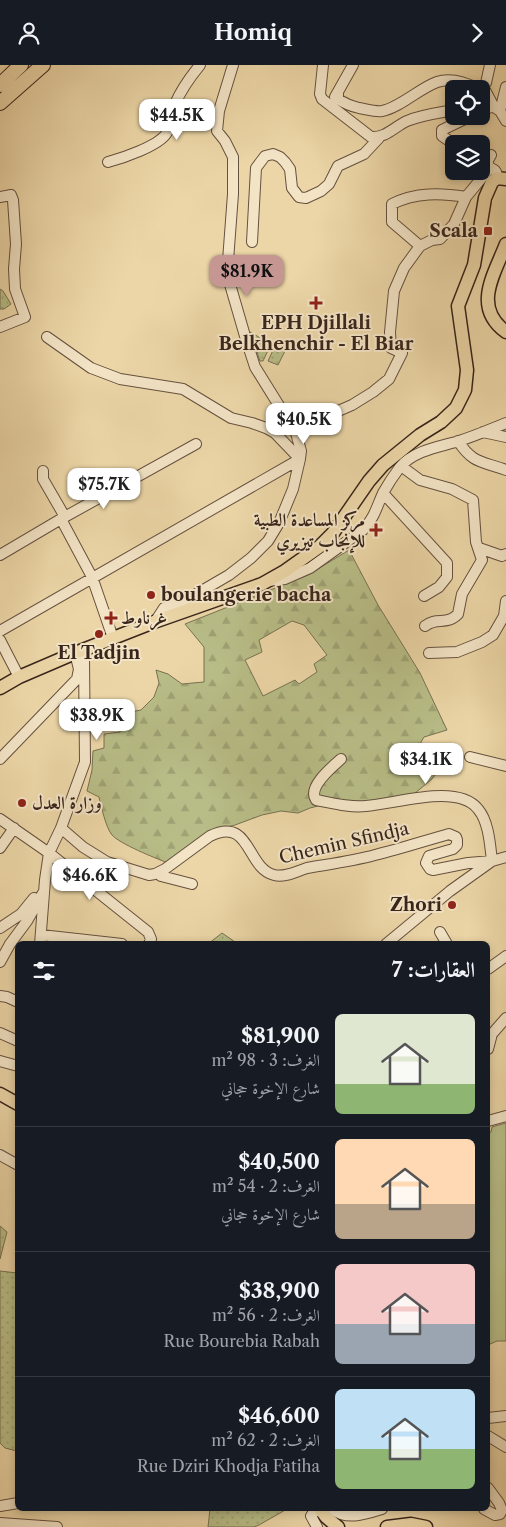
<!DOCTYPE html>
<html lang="ar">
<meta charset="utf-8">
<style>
body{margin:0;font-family:"Libre Caslon Text",Amiri,serif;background:#242831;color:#f1f3f6;direction:rtl;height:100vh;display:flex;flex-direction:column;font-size:19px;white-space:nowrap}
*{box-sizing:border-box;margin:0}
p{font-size:16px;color:#9ea1a6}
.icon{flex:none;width:28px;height:28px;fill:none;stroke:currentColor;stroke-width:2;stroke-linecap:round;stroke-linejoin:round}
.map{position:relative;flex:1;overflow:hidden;direction:ltr}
.drawer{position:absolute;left:15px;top:876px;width:475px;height:570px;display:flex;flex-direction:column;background:#171b24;border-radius:8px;box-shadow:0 2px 8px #0003;direction:rtl}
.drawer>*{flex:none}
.tools{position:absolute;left:445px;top:15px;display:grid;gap:10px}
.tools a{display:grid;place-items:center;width:45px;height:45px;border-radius:8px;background:#171b24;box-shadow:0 2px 8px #0003;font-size:25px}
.price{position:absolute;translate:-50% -42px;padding:0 11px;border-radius:10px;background:#fff;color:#222;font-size:16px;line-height:32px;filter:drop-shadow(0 1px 2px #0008)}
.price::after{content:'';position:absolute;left:50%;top:30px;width:15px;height:11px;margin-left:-8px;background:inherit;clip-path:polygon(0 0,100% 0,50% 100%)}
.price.current{background:#c59692;color:#111}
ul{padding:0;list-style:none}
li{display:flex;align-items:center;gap:15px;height:125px;padding:0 15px}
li+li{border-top:1px solid #363941}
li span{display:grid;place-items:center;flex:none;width:140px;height:100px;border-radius:8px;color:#555}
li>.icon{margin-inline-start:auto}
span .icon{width:60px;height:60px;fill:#fffc;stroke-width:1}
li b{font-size:21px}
h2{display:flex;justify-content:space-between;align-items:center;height:60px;padding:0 15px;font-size:21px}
header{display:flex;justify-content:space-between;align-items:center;height:65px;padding:0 15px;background:#171b24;font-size:22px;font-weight:700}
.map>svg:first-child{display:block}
</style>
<header><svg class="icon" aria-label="forward" viewBox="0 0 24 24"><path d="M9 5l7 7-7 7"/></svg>Homiq<svg class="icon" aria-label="person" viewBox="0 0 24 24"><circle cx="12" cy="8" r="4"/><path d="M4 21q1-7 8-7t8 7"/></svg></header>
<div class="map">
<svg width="506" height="1462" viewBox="0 0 506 1462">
<defs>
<pattern id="grass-dots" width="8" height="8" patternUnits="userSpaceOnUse" patternTransform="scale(1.25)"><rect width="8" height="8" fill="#b8bd87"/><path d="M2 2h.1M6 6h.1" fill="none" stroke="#9fa274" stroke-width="1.8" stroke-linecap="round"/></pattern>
<pattern id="forest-firs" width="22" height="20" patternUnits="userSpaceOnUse" patternTransform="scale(1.25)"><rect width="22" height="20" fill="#b8bd87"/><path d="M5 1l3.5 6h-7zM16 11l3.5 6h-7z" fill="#9fa274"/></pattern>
</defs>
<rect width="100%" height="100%" fill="#ecd6a7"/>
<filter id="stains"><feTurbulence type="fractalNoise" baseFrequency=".004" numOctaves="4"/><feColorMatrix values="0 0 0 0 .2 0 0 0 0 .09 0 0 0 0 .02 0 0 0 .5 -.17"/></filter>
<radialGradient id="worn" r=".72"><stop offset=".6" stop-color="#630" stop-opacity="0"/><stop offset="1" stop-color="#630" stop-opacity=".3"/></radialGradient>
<path fill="url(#grass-dots)" stroke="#787152" d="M0,224l3,2 8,13 -7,5h-4z
M250,267l21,12 -8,17h-3z
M275,281l10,5 -7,14 -10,-4z
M222,868l16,11h-30z
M0,1161l7,6 -7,27z
M0,1206l17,2v178l-12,-3 -5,-5z
M210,1444h77l-28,16 -5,2h-46z"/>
<path fill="url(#forest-firs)" stroke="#787152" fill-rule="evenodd" d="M349,485l29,55 42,68 27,57 -23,7c-12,18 1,24 15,33l-7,9 -18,15 -39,8 -49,2 -16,4 -12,5 -17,-2 -19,4 -27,10 -19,5 -48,33c-13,-5 -48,-19 -56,-28 -6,-7 -11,-29 -13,-38l-12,-6 5,-21 1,-19 11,-3v-14l16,-2 5,-19 16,-3 13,-13 5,-14 -3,-13 12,4 14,10 22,-2v-35l-19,-23 123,-49zM292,556l12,4 23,30 -13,9 3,8 -18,12 -4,-4 -32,16 -18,-36 17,-8 -3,-12z"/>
<path fill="#b8bd87" stroke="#787152" d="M506,1058v218h-9l-9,4v-212l3,-1 1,-5z"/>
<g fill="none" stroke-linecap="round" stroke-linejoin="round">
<g stroke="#65513f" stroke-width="12">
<path id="minor" d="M323,0l-3,29 2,5 49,38c15,1 23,-10 36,-16 14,-6 31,-8 47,-11
M486,18l4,-18
M506,22l-6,24 6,10
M338,28v6c7,5 13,7 21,9 7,1 16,4 23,3 17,-3 38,-23 55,-29 17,-6 32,4 48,8l9,17 6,4
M335,32l18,-32
M481,46l10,-4
M454,79l-12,-8v-6l29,-14
M108,97c15,-4 50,-16 58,-28 6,-8 5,-21 9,-30 6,-14 16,-28 25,-39
M490,103l-3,-6 4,-7
M0,132l11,-2 2,5 3,44 -2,25 1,20 10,28 -25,10
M252,177l4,-74 9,-12 8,-2 7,3 5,5 5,7 2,19 7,9 7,1 15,-7 8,-7 9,-18 26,-12 15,-16
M420,181l-28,-24v-18c24,-12 49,-11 74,-7
M47,272l44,31 29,11 63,10 48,29 21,5 14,5 9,5 25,26 -7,30 -14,34 -11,18 -17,17 -22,17 -43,25 -22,8 -9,14
M292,362l18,-10 12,-1 14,-4 16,-7 21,-13 16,-13 13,-26 -11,-5 -1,-16 4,-41 10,-23 16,-22 12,-6 8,-1 14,-15 12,-27 24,-29c6,2 7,4 7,10
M483,367l23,5
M458,376c15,23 24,20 48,29
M401,401l19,14 32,9 21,11 3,42 6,18 -20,34 -4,20c-2,2 -4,4 -7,5 -9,4 -16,-1 -26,7
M43,406v8l22,38
M383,428l64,70v14l-8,10 -15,9
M61,454l31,58 21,61
M479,483l23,8 4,-2
M0,490l61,-36 135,-75
M268,516l17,-2 25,-11 53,-38c11,-11 14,-24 20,-37 5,-9 11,-18 17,-26 15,-17 39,-20 59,-26 16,-5 32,-12 47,-18
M0,566l300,-172 1,-8 -5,-18 -41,-66 -10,-31 -18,-62 6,-80v-37l-8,-16 -8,-10 2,-20 14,-46
M0,575l19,37
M429,588l28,-1 25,-10 11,-7 11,-19 2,-15
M470,692l36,9
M0,694l77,-80 2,-10 -4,-16
M341,694c-9,8 -34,28 -25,41 16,3 34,8 50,6 30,-2 91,-23 112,3 11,13 12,36 14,52l-42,30 -64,53
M0,754l49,34 99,79 3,7 -2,5
M61,763l22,19 24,15 42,13 6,-1 10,-5 45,-33c41,-20 36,32 64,39 11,3 23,-4 33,-7 23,-4 46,-7 68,-13 25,-6 49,-14 74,-21l7,3 1,3v5l-4,4 -24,7 -3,7 4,6 3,1 35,-7 24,-2 14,-4
M0,783l14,-20
M160,807l1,4 31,8
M0,863l21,-14 13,-16
M440,867l7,12
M41,870l81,9
M40,879l5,-64 4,-27 12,-25 24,-66 -1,-104 -1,-8
M0,897l10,-18 17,-23 16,-28
M488,904l18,-13
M0,931l7,1 11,5
M0,968l18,8
M488,969h4l14,-16
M488,984l4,-15
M0,996l18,5
M488,1056l18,-5
M0,1090l18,10
M488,1353l18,-2
M488,1371l18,11
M0,1441l18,-3
M332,1444c15,12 34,5 50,0
M484,1444l11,6 5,-1 2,-4 -3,-7 -11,-15
M0,1458l57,4
M317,1462l-6,-11 2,-3 7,-4"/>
</g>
<g stroke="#38251c" stroke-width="15">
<path id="major" d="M506,179c-12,31 -34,63 0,88
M0,623l19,-11 56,-24 79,-31 108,-38 23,-13 34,-24 14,-14 36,-52 14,-16 37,-30 21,-13 15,-14 9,-18 2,-20 -9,-64 16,-41 11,-67 7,-16 5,-4 9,1
M0,1029l18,10
M320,1444l6,8 12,10
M387,1462l24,-3 15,3"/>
</g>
<g stroke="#38251c" stroke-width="16">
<path id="highway" d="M0,20l21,-20
M0,38l43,-38"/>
</g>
<use href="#minor" stroke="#f3e4c6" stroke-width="10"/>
<use href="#major" stroke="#ecd6a7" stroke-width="12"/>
<use href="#highway" stroke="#ecd6a7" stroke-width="14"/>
</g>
<g fill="#8f2418" stroke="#f3e4c6" stroke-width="2">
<rect x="483" y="161" width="10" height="10" rx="2.5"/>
<path d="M313.5 230.5h5v5h5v5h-5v5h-5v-5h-5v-5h5z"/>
<path d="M373.5 457.5h5v5h5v5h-5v5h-5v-5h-5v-5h5z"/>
<circle cx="151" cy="530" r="5"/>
<path d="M108.5 545.5h5v5h5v5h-5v5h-5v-5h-5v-5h5z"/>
<circle cx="99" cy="569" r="5"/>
<circle cx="22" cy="738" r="5"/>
<circle cx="452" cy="840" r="5"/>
</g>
<g text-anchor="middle" stroke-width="4" stroke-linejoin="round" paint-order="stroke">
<g font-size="18" font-weight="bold" fill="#38251c" stroke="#f3e4c6" text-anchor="end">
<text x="478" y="172">Scala</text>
<text x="316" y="264" text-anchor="middle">EPH Djillali<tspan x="316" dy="21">Belkhenchir - El Biar</tspan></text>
<text x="365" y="461">مركز المساعدة الطبية<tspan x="365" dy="21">للإنجاب تيزيري</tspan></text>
<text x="161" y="536" text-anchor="start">boulangerie bacha</text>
<text x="121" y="559" text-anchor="start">غرناوط</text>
<text x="99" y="594" text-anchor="middle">El Tadjin</text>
<text x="32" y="744" text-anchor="start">وزارة العدل</text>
<text x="442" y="846">Zhori</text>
</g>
<g font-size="18" fill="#38251c" stroke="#f3e4c6">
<text transform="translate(344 778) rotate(-13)" y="6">Chemin Sfindja</text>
</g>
</g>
<rect width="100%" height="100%" filter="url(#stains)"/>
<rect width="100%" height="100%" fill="url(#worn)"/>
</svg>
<div class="tools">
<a><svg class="icon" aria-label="locate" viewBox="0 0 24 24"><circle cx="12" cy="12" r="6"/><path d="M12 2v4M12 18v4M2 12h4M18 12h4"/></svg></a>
<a><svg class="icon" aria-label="layers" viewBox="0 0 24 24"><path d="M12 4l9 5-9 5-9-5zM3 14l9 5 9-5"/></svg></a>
</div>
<b class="price" style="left:177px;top:76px">$44.5K</b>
<b class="price current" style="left:247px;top:232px">$81.9K</b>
<b class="price" style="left:304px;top:380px">$40.5K</b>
<b class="price" style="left:104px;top:445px">$75.7K</b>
<b class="price" style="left:97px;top:676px">$38.9K</b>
<b class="price" style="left:426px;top:720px">$34.1K</b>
<b class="price" style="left:90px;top:836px">$46.6K</b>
<section class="drawer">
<h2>العقارات: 7<svg class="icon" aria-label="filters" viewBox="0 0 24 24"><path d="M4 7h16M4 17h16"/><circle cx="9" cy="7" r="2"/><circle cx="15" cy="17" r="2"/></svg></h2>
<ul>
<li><span style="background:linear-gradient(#dfe7d0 70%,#8fb573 0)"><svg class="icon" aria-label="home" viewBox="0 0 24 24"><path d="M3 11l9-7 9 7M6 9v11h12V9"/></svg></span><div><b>$81,900</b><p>الغرف: 3 · 98 m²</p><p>شارع الإخوة حجاني</p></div></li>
<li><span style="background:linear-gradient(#ffd9b3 65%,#b9a48a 0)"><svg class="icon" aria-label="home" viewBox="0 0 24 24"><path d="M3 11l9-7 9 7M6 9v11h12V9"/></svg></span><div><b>$40,500</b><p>الغرف: 2 · 54 m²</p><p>شارع الإخوة حجاني</p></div></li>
<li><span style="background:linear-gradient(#f6c9c9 60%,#9aa5b1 0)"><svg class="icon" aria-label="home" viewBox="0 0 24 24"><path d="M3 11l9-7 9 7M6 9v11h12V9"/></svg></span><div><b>$38,900</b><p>الغرف: 2 · 56 m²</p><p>Rue Bourebia Rabah</p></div></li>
<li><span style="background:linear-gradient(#bfe0f5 60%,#8fb573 0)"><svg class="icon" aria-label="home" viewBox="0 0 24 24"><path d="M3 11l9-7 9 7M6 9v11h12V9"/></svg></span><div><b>$46,600</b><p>الغرف: 2 · 62 m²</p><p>Rue Dziri Khodja Fatiha</p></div></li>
</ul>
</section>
</div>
